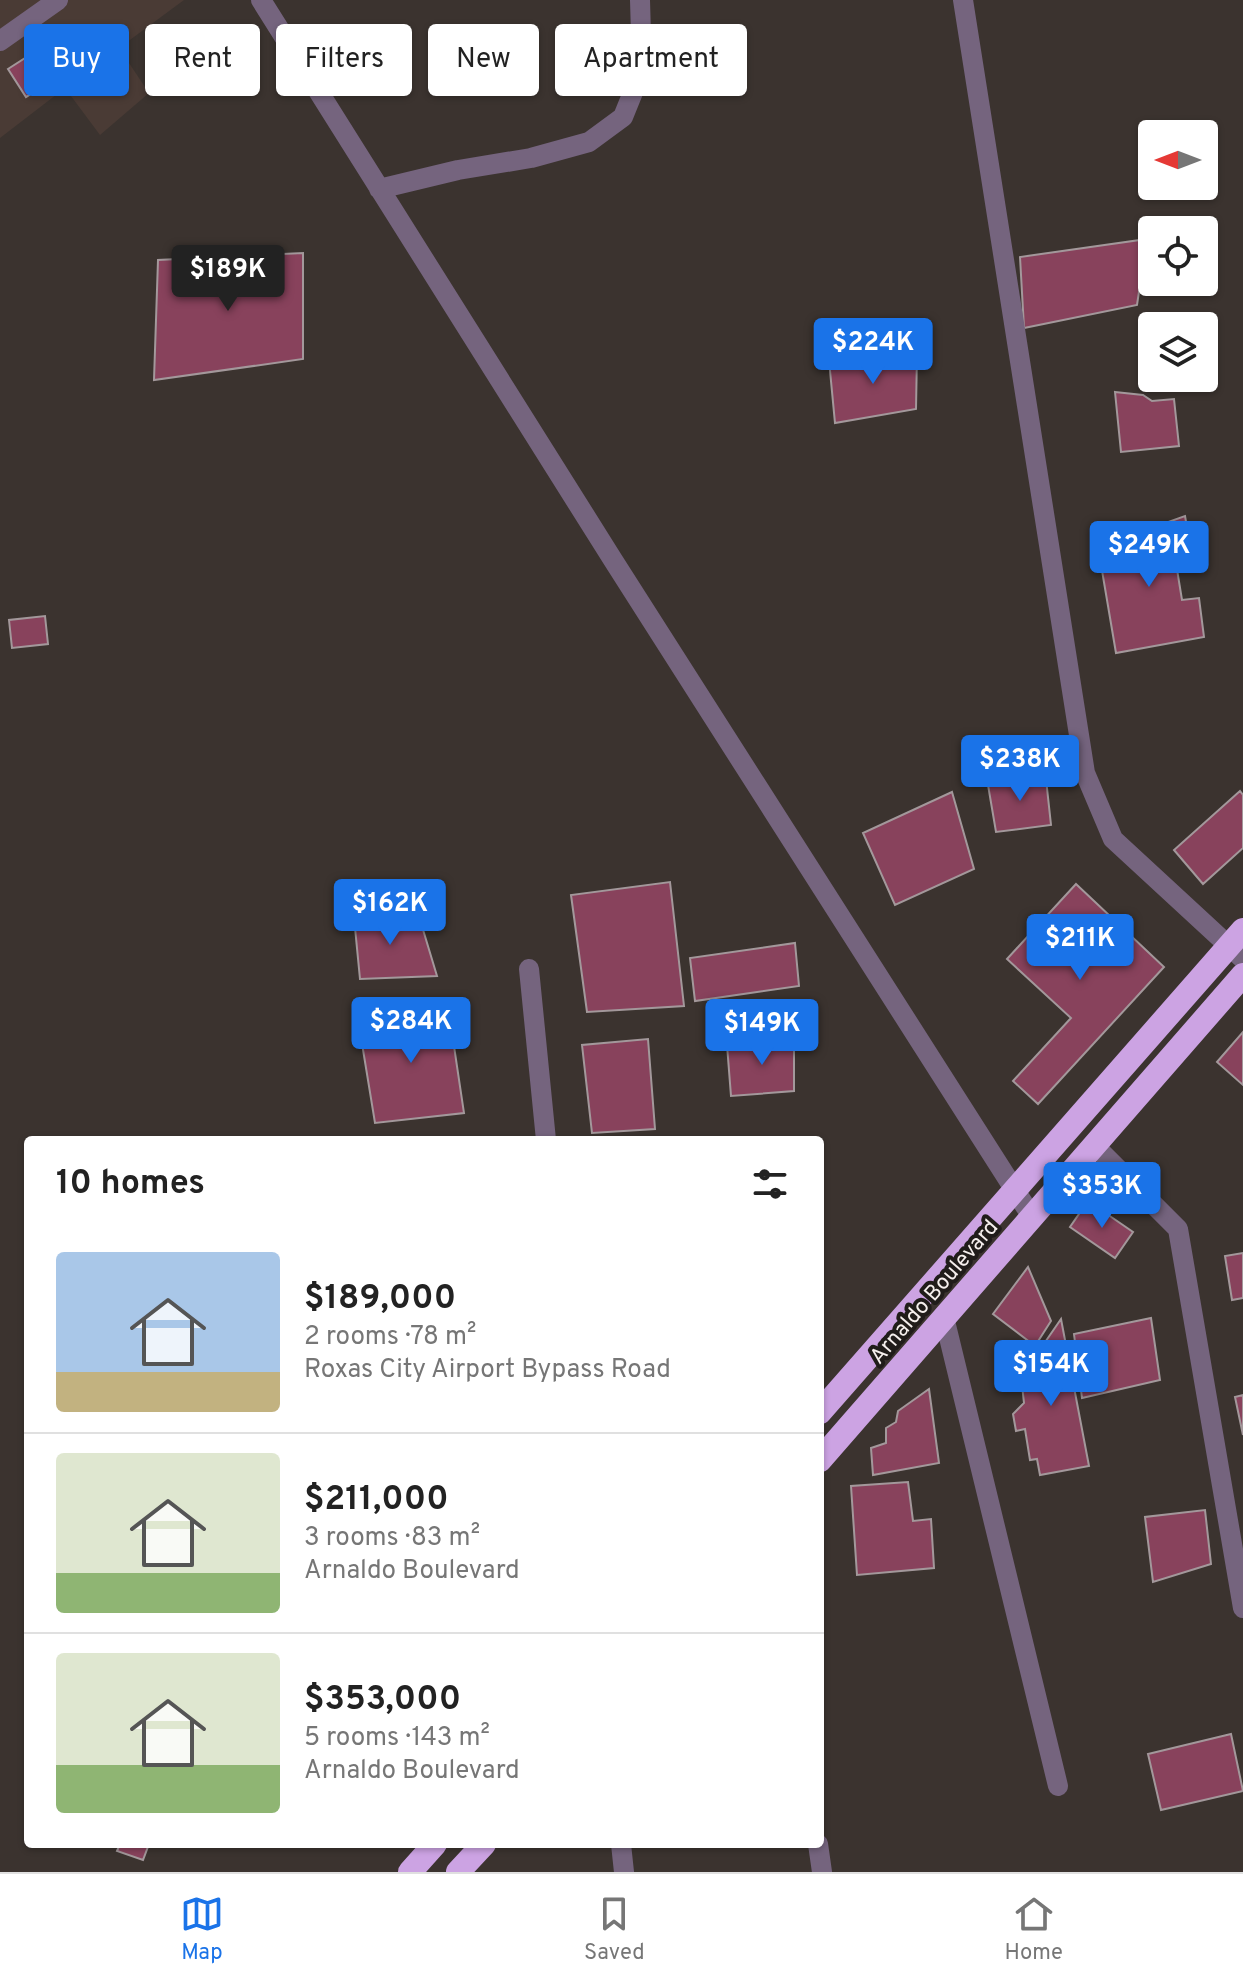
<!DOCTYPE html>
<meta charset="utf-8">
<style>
body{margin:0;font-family:Overpass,sans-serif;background:#f6f6f6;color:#222;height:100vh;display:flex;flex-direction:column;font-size:30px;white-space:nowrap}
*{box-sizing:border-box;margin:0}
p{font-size:26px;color:#767676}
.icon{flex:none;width:44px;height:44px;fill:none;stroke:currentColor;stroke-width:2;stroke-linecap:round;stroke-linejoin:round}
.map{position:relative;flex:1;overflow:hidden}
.details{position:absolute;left:24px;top:1136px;width:800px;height:712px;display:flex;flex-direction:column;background:#fff;border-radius:8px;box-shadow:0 2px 6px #0004}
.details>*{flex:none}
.guide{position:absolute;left:24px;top:24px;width:800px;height:72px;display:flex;gap:16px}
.needle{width:52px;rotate:270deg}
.buttons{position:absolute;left:1138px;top:120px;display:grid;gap:16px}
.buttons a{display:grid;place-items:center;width:80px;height:80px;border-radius:8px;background:#fff;box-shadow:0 2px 6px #0004;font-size:40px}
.price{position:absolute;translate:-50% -68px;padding:0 18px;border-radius:8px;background:#1a73e8;color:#fff;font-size:26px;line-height:52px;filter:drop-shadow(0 2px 4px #0008)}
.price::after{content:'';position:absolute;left:50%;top:48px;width:24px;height:18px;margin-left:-12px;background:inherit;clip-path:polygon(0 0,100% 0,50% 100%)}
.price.on{background:#222;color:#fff}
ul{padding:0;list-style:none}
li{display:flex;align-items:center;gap:24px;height:200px;padding:0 32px}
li+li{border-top:2px solid #e0e0e0}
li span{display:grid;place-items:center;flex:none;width:224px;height:160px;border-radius:8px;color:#555}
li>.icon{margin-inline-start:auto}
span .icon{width:96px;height:96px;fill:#fffc;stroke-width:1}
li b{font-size:34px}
h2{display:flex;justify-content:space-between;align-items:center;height:96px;padding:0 32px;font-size:34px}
.chip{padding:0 28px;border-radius:8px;background:#fff;box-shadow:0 2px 6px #0004;font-size:28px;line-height:72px}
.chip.on{background:#1a73e8;color:#fff}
.menu{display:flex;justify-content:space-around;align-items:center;height:112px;border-top:2px solid #e0e0e0;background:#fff;font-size:22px;color:#767676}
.menu a{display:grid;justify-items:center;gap:4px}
.menu .on{color:#1a73e8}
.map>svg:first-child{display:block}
</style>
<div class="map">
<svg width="1243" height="1872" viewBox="0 0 1243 1872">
<rect width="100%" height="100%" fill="#3b332f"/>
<path fill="#4a3b35" d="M0,0h184l-65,48 30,45 -49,42 -35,-47 -65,50z"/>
<path fill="#88425c" stroke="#a3989b" stroke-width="2" d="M47,44l18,28 -39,25 -18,-28z
M1147,239l-10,66 -113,23 -4,-71z
M303,253v106l-149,21 4,-120z
M917,353l-1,56 -81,14 -6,-63z
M1115,392l28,3 9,6 22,-2 5,47 -58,6z
M1185,516l5,28 -16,7 8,49 17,-2 5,39 -88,16 -18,-106z
M45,616l3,28 -36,4 -3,-28z
M1024,769l4,10h18l5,46 -55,7 -8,-47h13l1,-7z
M1240,791l3,4v53l-40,36 -29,-34z
M952,792l22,77 -79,36 -32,-72z
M670,882l14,124 -97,6 -16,-117z
M1076,884l88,83 -126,137 -25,-23 58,-63 -64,-59z
M381,900l8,34 32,-11 16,53 -77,3 -7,-72z
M795,943l4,43 -104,15 -5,-43z
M448,1006l16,107 -89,10 -17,-104z
M1243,1032v53l-26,-23z
M794,1038v53l-63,5 -4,-51z
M648,1039l7,90 -63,4 -10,-88z
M1088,1201l45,31 -18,26 -45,-31z
M1243,1253v45l-11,2 -7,-44z
M1028,1267l23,54 -16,25 -42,-32z
M1151,1318l9,62 -78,18 -8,-64z
M1061,1319l28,147 -49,9 -3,-16 -7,1 -5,-31 -9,2 -3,-17 11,-11 -6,-54 21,2z
M929,1389l10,74 -66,12 -2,-27 15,-5v-15l10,-6 2,-11z
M1243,1395v40l-8,-38z
M908,1482l5,39 18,-2 3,49 -77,7 -6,-89z
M1205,1510l6,54 -58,18 -8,-65z
M1231,1734l12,57 -82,19 -13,-56z
M120,1844h29l-6,16 -26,-9z"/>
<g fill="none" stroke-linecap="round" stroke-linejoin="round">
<path stroke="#75647e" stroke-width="20" d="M261,0l352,560 419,657
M963,0l122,773 28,66 130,120
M0,41l58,-41
M379,189l79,-19 73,-12 58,-16 34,-25 19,-47 -2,-70
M529,969l17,171
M1094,1145l84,84 65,379
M944,1317l114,469
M621,1844l3,28
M818,1844l4,28"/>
<path stroke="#cca3e3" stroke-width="24" d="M820,1412l423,-482
M820,1460l423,-485
M410,1872l25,-28
M458,1872l26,-28"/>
</g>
<g text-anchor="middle" stroke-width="8" stroke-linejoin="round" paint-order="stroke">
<g font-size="22" fill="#f5efed" stroke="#201c1a">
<text transform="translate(933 1291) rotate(-49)" y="8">Arnaldo Boulevard</text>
</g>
</g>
</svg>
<div class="buttons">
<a><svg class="needle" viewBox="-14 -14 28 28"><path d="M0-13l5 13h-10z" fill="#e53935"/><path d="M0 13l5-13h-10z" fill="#767676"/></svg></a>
<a><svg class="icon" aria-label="locate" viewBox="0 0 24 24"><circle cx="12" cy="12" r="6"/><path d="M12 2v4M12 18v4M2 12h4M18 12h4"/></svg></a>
<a><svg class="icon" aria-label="layers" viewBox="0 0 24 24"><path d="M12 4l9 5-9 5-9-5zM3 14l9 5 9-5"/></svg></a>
</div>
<b class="price on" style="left:228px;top:313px">$189K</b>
<b class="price" style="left:873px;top:386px">$224K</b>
<b class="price" style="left:1149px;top:589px">$249K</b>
<b class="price" style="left:1020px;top:803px">$238K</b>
<b class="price" style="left:390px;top:947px">$162K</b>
<b class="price" style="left:1080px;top:982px">$211K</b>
<b class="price" style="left:411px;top:1065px">$284K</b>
<b class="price" style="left:762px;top:1067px">$149K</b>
<b class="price" style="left:1102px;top:1230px">$353K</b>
<b class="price" style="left:1051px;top:1408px">$154K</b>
<div class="guide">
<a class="chip on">Buy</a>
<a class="chip">Rent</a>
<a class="chip">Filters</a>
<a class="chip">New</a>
<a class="chip">Apartment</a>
</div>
<section class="details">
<h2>10 homes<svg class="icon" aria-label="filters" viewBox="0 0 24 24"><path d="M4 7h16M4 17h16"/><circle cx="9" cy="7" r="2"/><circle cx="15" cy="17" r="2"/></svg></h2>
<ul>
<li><span style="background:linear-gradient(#a9c7e8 75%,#c2b280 0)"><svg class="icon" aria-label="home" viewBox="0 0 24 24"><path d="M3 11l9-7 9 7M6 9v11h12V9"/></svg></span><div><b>$189,000</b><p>2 rooms · 78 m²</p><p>Roxas City Airport Bypass Road</p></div></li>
<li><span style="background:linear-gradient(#dfe7d0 75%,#8fb573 0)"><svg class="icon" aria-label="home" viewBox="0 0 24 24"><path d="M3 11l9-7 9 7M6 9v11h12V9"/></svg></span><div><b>$211,000</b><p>3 rooms · 83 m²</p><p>Arnaldo Boulevard</p></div></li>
<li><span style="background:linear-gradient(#dfe7d0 70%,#8fb573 0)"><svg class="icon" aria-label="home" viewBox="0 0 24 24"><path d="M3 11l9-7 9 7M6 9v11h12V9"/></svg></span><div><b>$353,000</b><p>5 rooms · 143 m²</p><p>Arnaldo Boulevard</p></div></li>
</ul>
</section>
</div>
<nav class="menu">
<a class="on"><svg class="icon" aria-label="map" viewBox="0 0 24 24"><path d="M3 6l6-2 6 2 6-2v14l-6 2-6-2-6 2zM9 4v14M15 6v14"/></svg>Map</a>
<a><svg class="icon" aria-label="saved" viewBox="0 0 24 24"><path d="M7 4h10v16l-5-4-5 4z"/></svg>Saved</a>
<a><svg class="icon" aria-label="home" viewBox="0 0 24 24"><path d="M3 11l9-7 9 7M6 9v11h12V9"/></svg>Home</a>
</nav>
